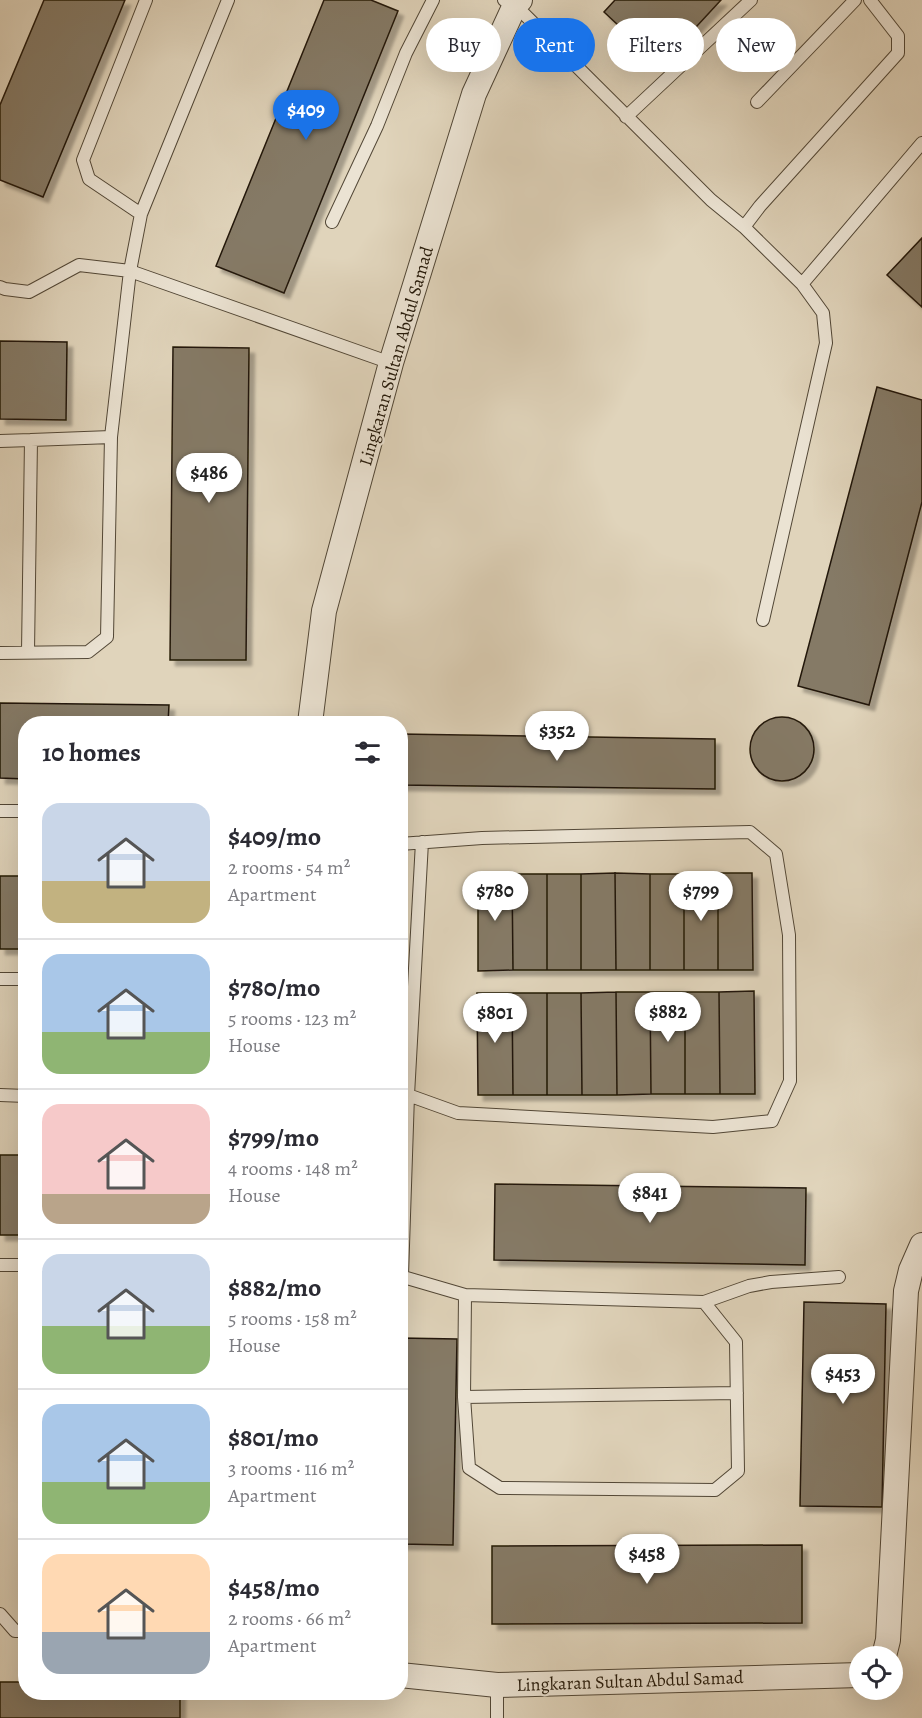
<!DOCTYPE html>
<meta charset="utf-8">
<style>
body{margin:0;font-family:Alegreya,serif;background:#f7f7f7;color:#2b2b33;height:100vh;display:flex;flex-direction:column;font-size:22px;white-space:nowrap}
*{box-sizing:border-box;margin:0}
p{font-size:20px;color:#7c7c81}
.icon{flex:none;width:33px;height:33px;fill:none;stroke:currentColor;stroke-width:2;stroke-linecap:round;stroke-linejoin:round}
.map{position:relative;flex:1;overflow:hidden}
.details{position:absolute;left:18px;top:716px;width:390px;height:984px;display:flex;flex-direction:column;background:#fff;border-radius:24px;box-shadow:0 6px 24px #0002}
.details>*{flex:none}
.banner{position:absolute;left:426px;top:18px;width:405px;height:54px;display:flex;gap:12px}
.fabs{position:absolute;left:849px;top:1646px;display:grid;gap:12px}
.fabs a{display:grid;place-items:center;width:54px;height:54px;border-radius:50%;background:#fff;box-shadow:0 6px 24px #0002;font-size:30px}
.price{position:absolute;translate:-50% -51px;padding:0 14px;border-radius:21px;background:#fff;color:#222;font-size:20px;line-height:39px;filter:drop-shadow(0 2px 3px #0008)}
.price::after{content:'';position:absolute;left:50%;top:36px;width:18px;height:14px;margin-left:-9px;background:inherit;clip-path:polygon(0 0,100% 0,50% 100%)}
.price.on{background:#1a73e8;color:#fff}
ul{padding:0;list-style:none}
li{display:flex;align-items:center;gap:18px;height:150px;padding:0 24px}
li+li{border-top:2px solid #e1e1e2}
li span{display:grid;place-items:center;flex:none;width:168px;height:120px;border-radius:18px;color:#555}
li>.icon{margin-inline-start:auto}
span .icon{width:72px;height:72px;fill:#fffc;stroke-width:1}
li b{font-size:26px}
h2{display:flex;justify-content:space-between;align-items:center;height:72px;padding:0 24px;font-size:26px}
.chip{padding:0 21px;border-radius:27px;background:#fff;box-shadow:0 6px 24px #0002;font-size:21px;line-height:54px}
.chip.on{background:#1a73e8;color:#fff}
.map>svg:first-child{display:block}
</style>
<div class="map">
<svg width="922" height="1718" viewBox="0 0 922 1718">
<defs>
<filter id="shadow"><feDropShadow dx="5.5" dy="5.5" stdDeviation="1.5" flood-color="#0004"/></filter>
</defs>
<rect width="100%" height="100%" fill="#e0d4bb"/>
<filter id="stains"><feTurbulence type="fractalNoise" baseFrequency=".00333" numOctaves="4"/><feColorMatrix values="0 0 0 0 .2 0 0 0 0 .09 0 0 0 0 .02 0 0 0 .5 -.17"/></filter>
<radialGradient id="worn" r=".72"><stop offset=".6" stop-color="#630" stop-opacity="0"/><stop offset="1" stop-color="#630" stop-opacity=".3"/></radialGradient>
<path fill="#857a66" stroke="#231809" stroke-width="1.5" filter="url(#shadow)" d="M44,0h81l-82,197 -43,-17v-75z
M324,0h47l27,11 -114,282 -68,-27z
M615,0h106l-60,65 -57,-53z
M922,238v69l-35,-32z
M0,341l67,1 -1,78 -66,-1z
M173,347l76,1 -3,312h-76z
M877,387l45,13v102l-53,203 -71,-19z
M0,703l169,2 -1,18h-142v56l-26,-1z
M750 749a32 32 0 1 1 64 0a32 32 0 1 1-64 0Z
M400,734l315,5v50l-315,-4z
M615,873l1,97h-35v-96z
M615,873l35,1v96h-34z
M718,873v97h-34v-96z
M718,873h34l1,97h-35z
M478,874h34l1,96 -35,1z
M512,874h35v96h-34z
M547,874h34v96h-34z
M650,874h34v96h-34z
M0,876h26v73h-26z
M754,991l1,103h-35l-1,-102z
M616,992h34l1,102 -34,1z
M616,992l1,103h-35l-1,-102z
M650,992h35v102h-34z
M685,992h34l1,102h-35z
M477,993h35l1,102h-35z
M512,993h35v102h-34z
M547,993h34l1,102h-35z
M0,1155h26v80h-26z
M495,1184l311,4 -1,77 -311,-5z
M804,1302l82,2 -4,203 -82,-1z
M400,1338l57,1 -4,206 -53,-1z
M802,1545v78l-310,1v-78z
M0,1682h26v10h154v26h-180z"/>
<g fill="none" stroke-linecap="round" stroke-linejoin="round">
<g stroke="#524736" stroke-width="14">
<path id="service" d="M504,0l11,5 196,195 33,27 16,-21 138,-153v-17l-28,-36
M757,102l98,-102
M626,117l125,-117
M141,214l-52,-35 -6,-19 63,-160
M332,222l45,-96 29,-73 27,-53
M744,227l58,57 21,29 3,30 -63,277
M802,284l120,-141
M0,287l5,2 24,3 50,-27 51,6 261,92
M31,440l80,-3
M0,441l31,-1 -3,212
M0,653l88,-1 19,-15 4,-200 19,-166 11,-57 87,-214
M0,811h26
M400,844l82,-6 268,-6 26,22 13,81 1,146 -18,40 -59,6 -255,-14 -50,-18h-8
M0,979h26
M0,1095l26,1
M0,1265h26
M400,1276l65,19 239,7 32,40 2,129 -23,19 -215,-2 -31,-20 -5,-71 1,-102
M402,1276l6,-181 14,-253
M704,1302l45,-16 22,-4 68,-5
M464,1397l273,-4
M0,1614l15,17h11
M497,1685v33"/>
</g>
<g stroke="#524736" stroke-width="26">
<path id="minor" d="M310,723l14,-112 67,-248 83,-269 41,-89 5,-5
M884,1656l4,-16 18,-349 5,-21 11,-25
M400,1675l97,10 363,-10"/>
</g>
<use href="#service" stroke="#ebe3d3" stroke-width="12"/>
<use href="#minor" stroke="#ebe3d3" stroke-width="24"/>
</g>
<g text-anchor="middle" stroke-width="4.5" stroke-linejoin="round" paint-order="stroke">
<g font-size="18" fill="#231809" stroke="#ebe3d3">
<text transform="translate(396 356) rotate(-74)" y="6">Lingkaran Sultan Abdul Samad</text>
<text transform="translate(630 1681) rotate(-2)" y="6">Lingkaran Sultan Abdul Samad</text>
</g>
</g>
<rect width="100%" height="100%" filter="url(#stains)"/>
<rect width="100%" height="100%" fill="url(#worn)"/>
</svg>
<div class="fabs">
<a><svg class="icon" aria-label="locate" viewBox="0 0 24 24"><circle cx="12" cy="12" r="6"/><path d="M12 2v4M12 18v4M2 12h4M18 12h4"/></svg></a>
</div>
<b class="price on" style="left:306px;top:141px">$409</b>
<b class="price" style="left:209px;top:504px">$486</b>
<b class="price" style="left:557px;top:762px">$352</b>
<b class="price" style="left:495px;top:922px">$780</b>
<b class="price" style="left:701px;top:922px">$799</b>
<b class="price" style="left:668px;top:1043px">$882</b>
<b class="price" style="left:495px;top:1044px">$801</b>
<b class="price" style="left:650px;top:1224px">$841</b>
<b class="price" style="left:843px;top:1405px">$453</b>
<b class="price" style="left:647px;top:1585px">$458</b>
<div class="banner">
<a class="chip">Buy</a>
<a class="chip on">Rent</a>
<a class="chip">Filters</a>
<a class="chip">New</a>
</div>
<section class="details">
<h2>10 homes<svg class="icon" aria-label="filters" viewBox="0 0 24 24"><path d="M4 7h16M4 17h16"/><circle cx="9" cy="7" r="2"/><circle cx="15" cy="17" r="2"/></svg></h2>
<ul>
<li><span style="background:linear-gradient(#c9d6e8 65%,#c2b280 0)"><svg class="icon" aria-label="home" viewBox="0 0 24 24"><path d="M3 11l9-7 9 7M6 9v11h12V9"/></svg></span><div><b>$409/mo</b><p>2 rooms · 54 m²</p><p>Apartment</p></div></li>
<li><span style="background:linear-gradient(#a9c7e8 65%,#8fb573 0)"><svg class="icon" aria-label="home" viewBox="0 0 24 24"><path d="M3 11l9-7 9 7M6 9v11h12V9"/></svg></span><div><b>$780/mo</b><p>5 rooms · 123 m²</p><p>House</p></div></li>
<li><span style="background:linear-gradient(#f6c9c9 75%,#b9a48a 0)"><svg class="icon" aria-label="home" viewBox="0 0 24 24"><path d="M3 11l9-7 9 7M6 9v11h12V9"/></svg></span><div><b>$799/mo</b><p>4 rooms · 148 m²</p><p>House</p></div></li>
<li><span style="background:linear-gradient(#c9d6e8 60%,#8fb573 0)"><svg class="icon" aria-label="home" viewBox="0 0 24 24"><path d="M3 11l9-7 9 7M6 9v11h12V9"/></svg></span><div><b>$882/mo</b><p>5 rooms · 158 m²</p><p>House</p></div></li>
<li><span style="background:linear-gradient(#a9c7e8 65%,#8fb573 0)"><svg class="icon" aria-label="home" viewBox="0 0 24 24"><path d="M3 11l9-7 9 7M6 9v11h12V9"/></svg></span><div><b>$801/mo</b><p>3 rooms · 116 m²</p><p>Apartment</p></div></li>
<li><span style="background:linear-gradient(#ffd9b3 65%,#9aa5b1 0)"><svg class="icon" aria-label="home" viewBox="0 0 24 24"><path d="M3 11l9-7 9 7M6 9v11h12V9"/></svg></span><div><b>$458/mo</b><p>2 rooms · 66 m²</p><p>Apartment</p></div></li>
</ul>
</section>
</div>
